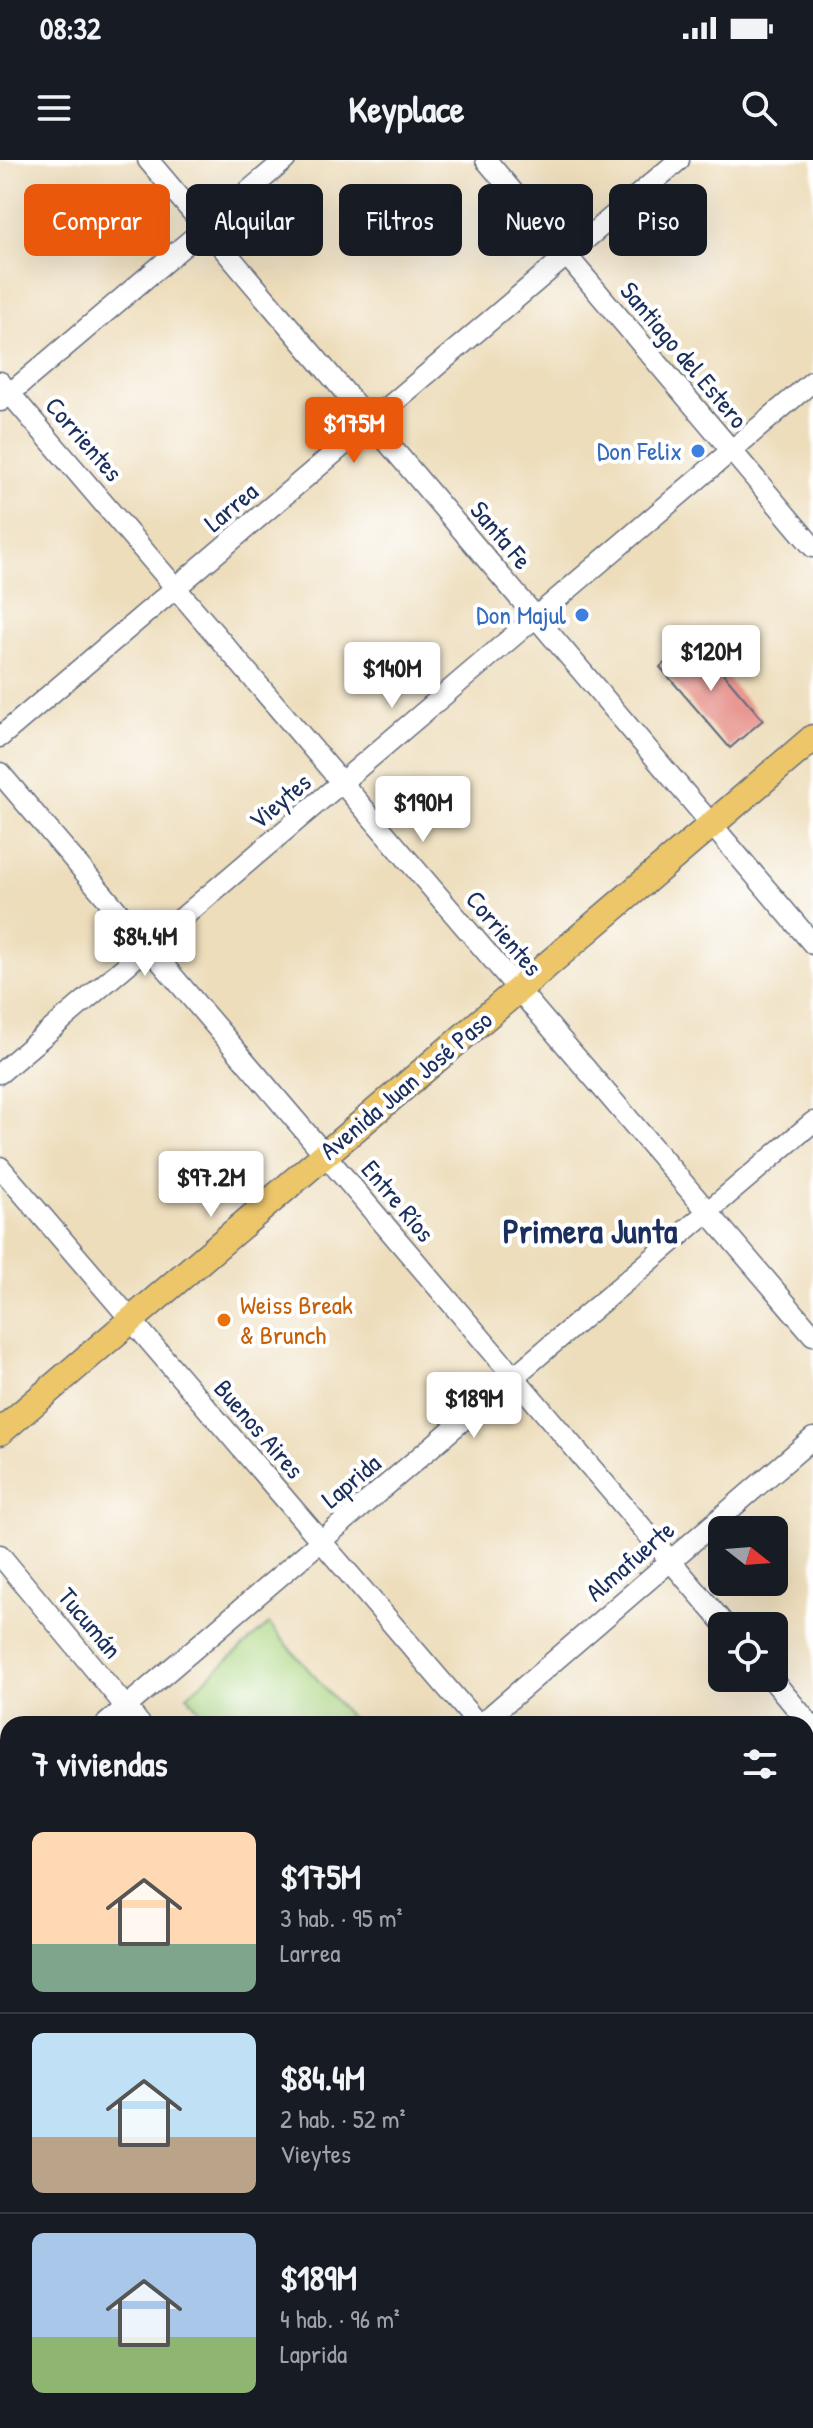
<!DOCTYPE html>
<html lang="es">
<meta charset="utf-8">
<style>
body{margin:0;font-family:"Patrick Hand",sans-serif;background:#242831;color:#f1f3f6;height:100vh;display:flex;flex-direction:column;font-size:30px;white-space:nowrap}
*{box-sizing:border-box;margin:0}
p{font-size:26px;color:#9ea1a6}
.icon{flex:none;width:44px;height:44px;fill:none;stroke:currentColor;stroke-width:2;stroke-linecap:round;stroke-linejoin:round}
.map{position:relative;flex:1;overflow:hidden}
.drawer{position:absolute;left:0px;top:1556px;width:814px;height:712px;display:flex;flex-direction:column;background:#171b24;border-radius:24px 24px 0 0;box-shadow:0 8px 32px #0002}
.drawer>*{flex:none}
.hud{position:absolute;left:24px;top:24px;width:766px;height:72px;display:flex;gap:16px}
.needle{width:52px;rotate:107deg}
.fabs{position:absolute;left:708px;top:1356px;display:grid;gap:16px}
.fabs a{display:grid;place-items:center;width:80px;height:80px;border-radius:12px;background:#171b24;box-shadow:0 8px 32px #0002;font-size:40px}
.price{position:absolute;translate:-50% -68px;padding:0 18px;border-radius:8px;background:#fff;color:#222;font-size:26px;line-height:52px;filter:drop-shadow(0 2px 4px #0008)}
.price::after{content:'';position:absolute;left:50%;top:48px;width:24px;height:18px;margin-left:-12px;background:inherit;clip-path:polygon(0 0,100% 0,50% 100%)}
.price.active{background:#ea580c;color:#fff}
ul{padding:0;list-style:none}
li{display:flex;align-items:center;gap:24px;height:200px;padding:0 32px}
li+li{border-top:2px solid #363941}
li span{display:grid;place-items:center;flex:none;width:224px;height:160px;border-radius:12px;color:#555}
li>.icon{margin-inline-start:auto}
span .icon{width:96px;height:96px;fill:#fffc;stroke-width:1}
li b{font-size:34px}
h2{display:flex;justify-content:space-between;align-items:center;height:96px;padding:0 32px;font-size:34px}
.chip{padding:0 28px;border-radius:12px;background:#171b24;box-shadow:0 8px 32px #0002;font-size:28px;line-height:72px}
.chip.active{background:#ea580c;color:#fff}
.status{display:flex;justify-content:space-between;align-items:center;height:56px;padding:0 40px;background:#171b24;direction:ltr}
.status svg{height:22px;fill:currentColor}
header{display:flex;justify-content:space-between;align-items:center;height:104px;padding:0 32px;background:#171b24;font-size:36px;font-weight:700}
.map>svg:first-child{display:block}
</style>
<div class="status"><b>08:32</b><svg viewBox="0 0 49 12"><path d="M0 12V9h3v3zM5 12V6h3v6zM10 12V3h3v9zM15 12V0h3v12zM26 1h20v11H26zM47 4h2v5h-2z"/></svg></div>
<header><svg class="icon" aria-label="menu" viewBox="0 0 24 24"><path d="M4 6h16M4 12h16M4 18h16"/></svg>Keyplace<svg class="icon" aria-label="search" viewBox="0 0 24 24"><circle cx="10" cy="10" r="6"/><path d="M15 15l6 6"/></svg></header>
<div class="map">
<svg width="813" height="2268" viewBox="0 0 813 2268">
<rect width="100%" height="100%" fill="#fff"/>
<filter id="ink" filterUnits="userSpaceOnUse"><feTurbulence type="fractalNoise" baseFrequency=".0125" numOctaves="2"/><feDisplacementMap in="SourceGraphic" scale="16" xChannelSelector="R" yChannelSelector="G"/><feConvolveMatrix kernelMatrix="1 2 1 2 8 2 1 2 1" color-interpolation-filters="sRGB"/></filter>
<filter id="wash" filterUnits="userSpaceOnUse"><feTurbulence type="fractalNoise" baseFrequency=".006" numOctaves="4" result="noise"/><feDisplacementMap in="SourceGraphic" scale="32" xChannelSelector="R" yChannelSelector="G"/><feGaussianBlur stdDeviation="1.8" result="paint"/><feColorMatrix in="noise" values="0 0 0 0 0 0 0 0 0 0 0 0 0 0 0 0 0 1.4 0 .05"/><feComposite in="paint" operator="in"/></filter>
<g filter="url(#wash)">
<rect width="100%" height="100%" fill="#edddbb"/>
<path fill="#acd681" stroke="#648270" stroke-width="2" d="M269,1464l87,100h-145l-24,-29z"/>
<g id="blocks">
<path fill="#e89791" d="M693,478l70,82 -33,28 -70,-81z"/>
</g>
</g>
<g filter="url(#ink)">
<use href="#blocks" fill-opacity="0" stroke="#646c7f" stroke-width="2"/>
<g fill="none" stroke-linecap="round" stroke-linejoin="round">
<g stroke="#646c7f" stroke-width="23">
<path id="minor" d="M148,0l665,784
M486,0l327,387
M0,222l813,953
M1,241l284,-241
M0,577l679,-577
M0,613l726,853
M0,913l813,-692
M0,1007l478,557
M0,1395l140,169
M771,1518l42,50
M106,1564l707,-602
M481,1564l332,-286
M806,1621l7,-6
M0,1655l8,-7
M0,1794l8,10
M806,1946l7,9
M0,1971l8,-6
M0,2190l8,10
M60,2260l7,8
M397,2260l6,8
M733,2260l7,8
M39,2268l9,-8
M459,2268l9,-8"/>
</g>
<g stroke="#646c7f" stroke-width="29">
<path id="major" d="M0,1272l813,-694"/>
</g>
<use href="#minor" stroke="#fff" stroke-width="20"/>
<use href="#major" stroke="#ecc669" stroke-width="26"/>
</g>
</g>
<g fill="#3f7fe0" stroke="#fff" stroke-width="3">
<circle cx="698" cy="291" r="8"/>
<circle cx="582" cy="455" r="8"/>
</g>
<circle fill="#e8710a" stroke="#fff" stroke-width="3" cx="224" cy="1160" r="8"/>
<g text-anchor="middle" stroke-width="8" stroke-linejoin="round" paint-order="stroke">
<g font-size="26" fill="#1b2f5e" stroke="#fff">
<text transform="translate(684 195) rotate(50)" y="9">Santiago del Estero</text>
<text transform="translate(84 279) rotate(49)" y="9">Corrientes</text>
<text transform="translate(231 347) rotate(-40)" y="9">Larrea</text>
<text transform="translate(501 375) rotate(50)" y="9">Santa Fe</text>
<text transform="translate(280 641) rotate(-40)" y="9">Vieytes</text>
<text transform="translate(504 773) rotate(50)" y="9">Corrientes</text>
<text transform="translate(406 925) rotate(-40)" y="9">Avenida Juan José Paso</text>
<text transform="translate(398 1041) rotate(50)" y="9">Entre Ríos</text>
<text transform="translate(259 1269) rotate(49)" y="9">Buenos Aires</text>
<text transform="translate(351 1321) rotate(-40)" y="9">Laprida</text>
<text transform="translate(630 1401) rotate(-41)" y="9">Almafuerte</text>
<text transform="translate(90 1463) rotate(50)" y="9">Tucumán</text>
</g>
<g font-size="26" fill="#366cbe" stroke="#fff" text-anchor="end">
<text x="682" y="300">Don Felix</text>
<text x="566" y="464">Don Majul</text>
</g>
<g font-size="26" fill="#c56008" stroke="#fff" text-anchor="start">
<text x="240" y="1154">Weiss Break<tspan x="240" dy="30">&amp; Brunch</tspan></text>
</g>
<g font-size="34" font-weight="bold" fill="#1b2f5e" stroke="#fff">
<text x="590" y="1083">Primera Junta</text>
</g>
</g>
</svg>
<div class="fabs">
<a><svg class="needle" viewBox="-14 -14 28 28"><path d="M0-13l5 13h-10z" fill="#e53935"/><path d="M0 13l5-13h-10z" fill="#9ea1a6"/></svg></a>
<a><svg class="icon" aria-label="locate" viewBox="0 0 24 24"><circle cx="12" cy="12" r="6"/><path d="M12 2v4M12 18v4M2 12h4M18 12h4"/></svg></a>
</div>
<b class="price active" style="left:354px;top:305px">$175M</b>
<b class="price" style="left:711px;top:533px">$120M</b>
<b class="price" style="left:392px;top:550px">$140M</b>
<b class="price" style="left:423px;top:684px">$190M</b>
<b class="price" style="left:145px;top:818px">$84.4M</b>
<b class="price" style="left:211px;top:1059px">$97.2M</b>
<b class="price" style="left:474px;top:1280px">$189M</b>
<div class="hud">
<a class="chip active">Comprar</a>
<a class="chip">Alquilar</a>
<a class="chip">Filtros</a>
<a class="chip">Nuevo</a>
<a class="chip">Piso</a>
</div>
<section class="drawer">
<h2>7 viviendas<svg class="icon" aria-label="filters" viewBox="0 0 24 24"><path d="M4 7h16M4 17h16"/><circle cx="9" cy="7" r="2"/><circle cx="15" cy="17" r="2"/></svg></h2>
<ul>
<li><span style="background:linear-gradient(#ffd9b3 70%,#7fa58c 0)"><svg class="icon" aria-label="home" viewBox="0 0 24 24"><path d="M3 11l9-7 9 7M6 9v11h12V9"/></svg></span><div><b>$175M</b><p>3 hab. · 95 m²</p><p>Larrea</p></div></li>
<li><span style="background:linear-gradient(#bfe0f5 65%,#b9a48a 0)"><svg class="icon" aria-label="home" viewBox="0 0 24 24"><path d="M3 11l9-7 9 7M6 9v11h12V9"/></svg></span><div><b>$84.4M</b><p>2 hab. · 52 m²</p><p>Vieytes</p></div></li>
<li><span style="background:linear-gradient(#a9c7e8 65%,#8fb573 0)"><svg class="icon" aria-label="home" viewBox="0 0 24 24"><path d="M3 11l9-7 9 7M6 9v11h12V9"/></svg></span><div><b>$189M</b><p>4 hab. · 96 m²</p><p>Laprida</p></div></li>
</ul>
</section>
</div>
